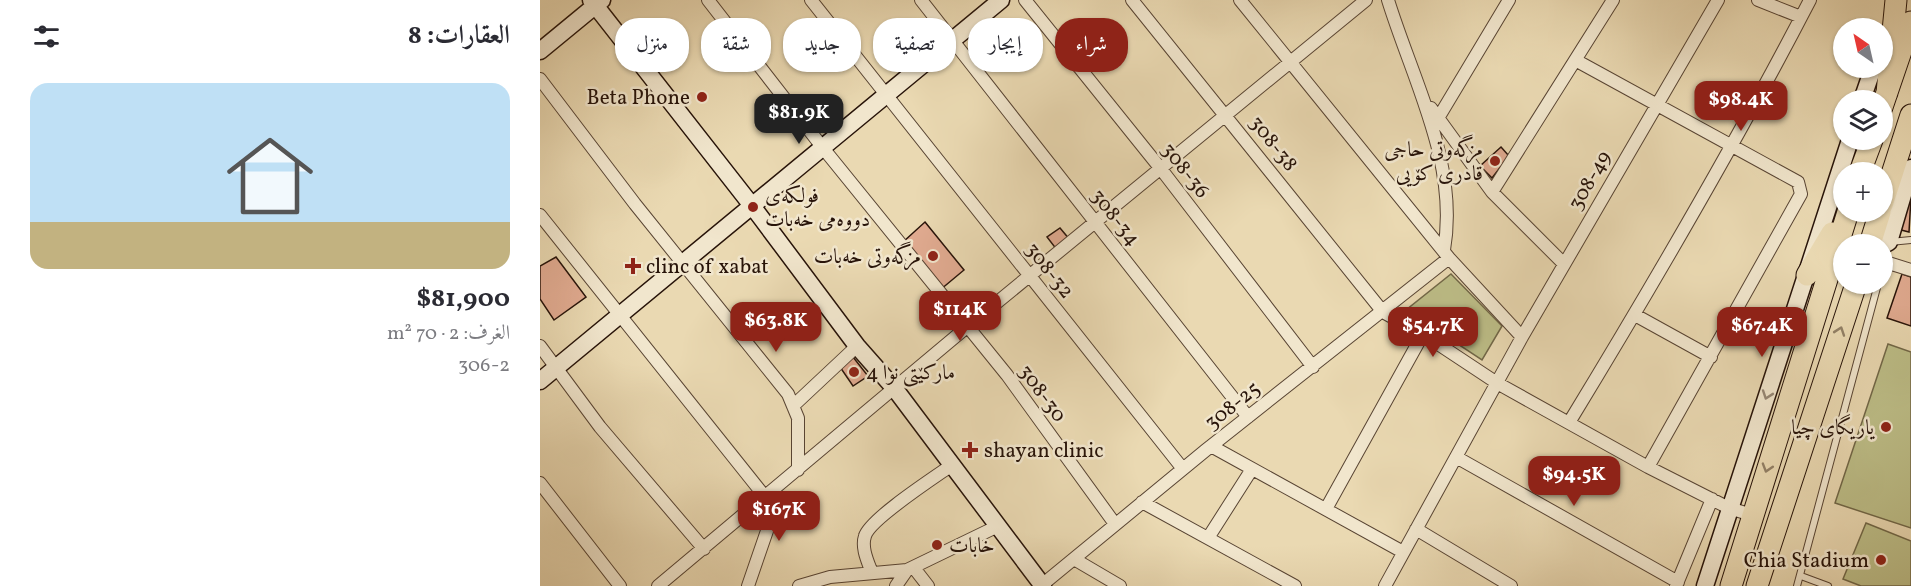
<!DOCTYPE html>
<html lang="ar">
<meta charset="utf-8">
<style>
body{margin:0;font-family:Vollkorn,Amiri,serif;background:#f7f7f7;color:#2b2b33;direction:rtl;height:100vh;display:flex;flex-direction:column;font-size:22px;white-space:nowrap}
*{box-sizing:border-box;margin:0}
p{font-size:20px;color:#7c7c81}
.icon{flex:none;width:33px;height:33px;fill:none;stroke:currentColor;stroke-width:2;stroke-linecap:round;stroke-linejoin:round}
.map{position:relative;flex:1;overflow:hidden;direction:ltr}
.sheet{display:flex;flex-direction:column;background:#fff;width:540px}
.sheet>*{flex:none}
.banner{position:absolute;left:18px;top:18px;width:570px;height:54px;direction:rtl;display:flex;gap:12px}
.needle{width:39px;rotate:326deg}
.tools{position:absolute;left:1293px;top:18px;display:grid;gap:12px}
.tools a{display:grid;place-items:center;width:60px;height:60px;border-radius:50%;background:#fff;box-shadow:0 2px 4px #0004;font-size:30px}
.price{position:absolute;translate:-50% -51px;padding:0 14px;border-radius:12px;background:#8f2418;color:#fff;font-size:20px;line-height:39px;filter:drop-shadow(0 2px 3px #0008)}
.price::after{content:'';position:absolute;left:50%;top:36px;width:18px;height:14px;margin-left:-9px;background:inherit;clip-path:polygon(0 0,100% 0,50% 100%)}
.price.selected{background:#222;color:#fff}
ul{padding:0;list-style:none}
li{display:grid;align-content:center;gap:12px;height:318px;padding:0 30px}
li span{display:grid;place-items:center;height:186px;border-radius:18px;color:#555}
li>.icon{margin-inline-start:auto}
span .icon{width:108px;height:108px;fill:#fffc;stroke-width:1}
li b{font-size:26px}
h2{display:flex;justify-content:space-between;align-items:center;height:72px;padding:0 30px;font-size:26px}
.tag{padding:0 21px;border-radius:24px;background:#fff;box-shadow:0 2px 4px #0004;font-size:21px;line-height:54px}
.tag.selected{background:#8f2418;color:#fff}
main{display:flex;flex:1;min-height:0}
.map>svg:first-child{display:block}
</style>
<main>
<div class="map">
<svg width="1371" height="586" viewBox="0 0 1371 586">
<rect width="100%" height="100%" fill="#ead9b2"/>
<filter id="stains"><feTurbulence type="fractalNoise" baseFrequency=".00333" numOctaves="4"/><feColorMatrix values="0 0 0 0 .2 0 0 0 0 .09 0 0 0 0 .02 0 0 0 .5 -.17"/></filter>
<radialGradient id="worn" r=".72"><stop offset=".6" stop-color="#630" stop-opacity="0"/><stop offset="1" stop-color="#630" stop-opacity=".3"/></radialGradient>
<path fill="#bdbe88" stroke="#726848" stroke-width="1.5" d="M911,274l51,52 -20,34 -76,-50z
M1348,344l23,8v176l-76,-25z
M1326,523l45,18v45h-50l-18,-7z"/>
<path fill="#e1ab91" stroke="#271309" stroke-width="1.5" d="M961,147l8,9 -17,22 -12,-12z
M1368,196l3,1 -2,35 -12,-3z
M385,222l39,48 -24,20 -37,-48z
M520,228l10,12 -13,10 -10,-13z
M16,257l30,40 -32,23 -14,-21v-33z
M1362,274l9,3v49l-24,-8z
M313,357l15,19 -15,10 -13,-19z"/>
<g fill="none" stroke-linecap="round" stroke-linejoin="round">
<g stroke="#584433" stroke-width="8">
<path id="lane" d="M1350,242l21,-2
M1261,576l27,10
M1257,586l81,-302"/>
</g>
<g stroke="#584433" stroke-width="14">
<path id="street" d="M168,0l115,148 184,227 108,149
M271,0l372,469
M381,0l327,417
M485,0l136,169 152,198
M592,0l251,312 40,22 74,49 151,84 81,41 23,7
M700,0l209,258 73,79
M848,0c25,81 71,164 56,250
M1218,0l43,17
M1037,61l221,121 3,12 -153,273
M0,79l95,125 153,190 10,24v52
M891,108l61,84 72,72
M897,120l72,-120
M952,192l121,-192
M0,215l226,283
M1342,261l29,9
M1095,315l76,42
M0,346l60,81 104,122
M253,406l64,-60
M1030,421c84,-138 166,-278 240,-421
M671,446l192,106
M916,457l222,125
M0,483l80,103
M602,502l153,84
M786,509l97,-175
M876,529l95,57
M668,538l44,-69
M534,559l46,27
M374,568l14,18
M332,573c-4,-11 -11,-25 -7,-37 5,-17 70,-59 87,-71
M502,585l164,-135 243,-192
M118,586l309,-259 399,-327
M208,586l21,-61 5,-35
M259,586l31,-9 77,-7 91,-44
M356,586l11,-16
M845,586l137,-249 196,-337
M1136,586l36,-87"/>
</g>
<g stroke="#271309" stroke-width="19">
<path id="secondary" d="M51,0l162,207 104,139 38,43 148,197
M0,51l62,-51
M1322,100l11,-32
M1342,246l7,-4 22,-74
M0,381l461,-381
M1165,586l145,-446"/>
</g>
<g stroke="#271309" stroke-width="23">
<path id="highway" d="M1347,93l9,-93
M1342,107l29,-85
M1320,172l12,-32
M1342,205l29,-90
M1330,244l10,-32
M1267,275l25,-42
M1191,586l117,-374
M1217,586l99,-302"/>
</g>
<use href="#lane" stroke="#f1e6cd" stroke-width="6"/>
<use href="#street" stroke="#f1e6cd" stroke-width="12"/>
<use href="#secondary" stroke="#f1e6cd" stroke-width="16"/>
<use href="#highway" stroke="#ead9b2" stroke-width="21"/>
</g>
<defs><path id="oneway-chevron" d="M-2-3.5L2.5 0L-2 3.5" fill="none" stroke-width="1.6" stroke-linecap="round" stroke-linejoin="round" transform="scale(1.5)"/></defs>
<g stroke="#928066">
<use href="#oneway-chevron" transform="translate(1300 331) rotate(-71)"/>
<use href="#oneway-chevron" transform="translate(1227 468) rotate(107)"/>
</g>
<use stroke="#968775" href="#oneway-chevron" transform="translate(1227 395) rotate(109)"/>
<g fill="#8f2418" stroke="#f1e6cd" stroke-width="2">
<circle cx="162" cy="97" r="6"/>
<circle cx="955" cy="161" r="6"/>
<circle cx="213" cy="207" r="6"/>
<circle cx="393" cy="256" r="6"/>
<path d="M90 257h6v6h6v6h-6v6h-6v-6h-6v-6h6z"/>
<circle cx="314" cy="372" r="6"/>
<circle cx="1346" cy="427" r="6"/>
<path d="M427 441h6v6h6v6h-6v6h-6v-6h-6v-6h6z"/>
<circle cx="397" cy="545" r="6"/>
<circle cx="1341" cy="560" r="6"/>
</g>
<g text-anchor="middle" stroke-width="5" stroke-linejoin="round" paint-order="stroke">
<g font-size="21" fill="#271309" stroke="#f1e6cd" text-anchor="end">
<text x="150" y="104">Beta Phone</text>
<text x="943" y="156">مزگەوتی حاجی<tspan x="943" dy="24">قادری کۆیی</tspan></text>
<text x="225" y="202" text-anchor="start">فولکه‌ی<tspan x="225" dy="24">دووه‌می خه‌بات</tspan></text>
<text x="381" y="263">مزگەوتی خەبات</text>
<text x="106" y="273" text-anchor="start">clinc of xabat</text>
<text x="326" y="379" text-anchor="start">مارکێتی نوا 4</text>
<text x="1334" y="434">یاریگای چیا</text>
<text x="444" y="457" text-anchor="start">shayan clinic</text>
<text x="409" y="552" text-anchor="start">خابات</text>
<text x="1329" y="567">Chia Stadium</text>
</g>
<g font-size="21" fill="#271309" stroke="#f1e6cd">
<text transform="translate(734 143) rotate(52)" y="7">308-38</text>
<text transform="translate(646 170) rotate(52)" y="7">308-36</text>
<text transform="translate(1049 180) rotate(-60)" y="7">308-49</text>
<text transform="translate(576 217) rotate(52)" y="7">308-34</text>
<text transform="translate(510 270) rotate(52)" y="7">308-32</text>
<text transform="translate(503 393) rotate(54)" y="7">308-30</text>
<text transform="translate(692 405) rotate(-38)" y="7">308-25</text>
</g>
</g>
<rect width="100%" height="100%" filter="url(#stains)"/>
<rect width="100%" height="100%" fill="url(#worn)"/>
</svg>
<div class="tools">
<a><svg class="needle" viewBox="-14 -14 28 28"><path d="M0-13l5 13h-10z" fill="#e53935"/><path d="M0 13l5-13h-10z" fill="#7c7c81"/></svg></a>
<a><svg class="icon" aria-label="layers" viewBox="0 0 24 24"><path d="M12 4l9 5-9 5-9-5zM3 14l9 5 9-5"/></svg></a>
<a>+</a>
<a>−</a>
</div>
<b class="price" style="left:1201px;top:132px">$98.4K</b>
<b class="price selected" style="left:259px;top:145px">$81.9K</b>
<b class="price" style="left:420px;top:342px">$114K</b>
<b class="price" style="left:236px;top:353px">$63.8K</b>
<b class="price" style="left:893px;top:358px">$54.7K</b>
<b class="price" style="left:1222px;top:358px">$67.4K</b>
<b class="price" style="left:1034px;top:507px">$94.5K</b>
<b class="price" style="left:239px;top:542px">$167K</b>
<div class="banner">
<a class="tag selected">شراء</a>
<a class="tag">إيجار</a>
<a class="tag">تصفية</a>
<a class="tag">جديد</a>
<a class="tag">شقة</a>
<a class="tag">منزل</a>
</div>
</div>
<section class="sheet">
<h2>العقارات: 8<svg class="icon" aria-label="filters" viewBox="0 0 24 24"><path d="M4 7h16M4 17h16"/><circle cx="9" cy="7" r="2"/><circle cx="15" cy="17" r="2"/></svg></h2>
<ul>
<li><span style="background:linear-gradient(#bfe0f5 75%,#c2b280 0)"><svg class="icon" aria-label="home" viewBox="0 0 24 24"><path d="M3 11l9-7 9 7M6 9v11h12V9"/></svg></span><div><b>$81,900</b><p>الغرف: 2 · 70 m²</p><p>306-2</p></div></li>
</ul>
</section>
</main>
